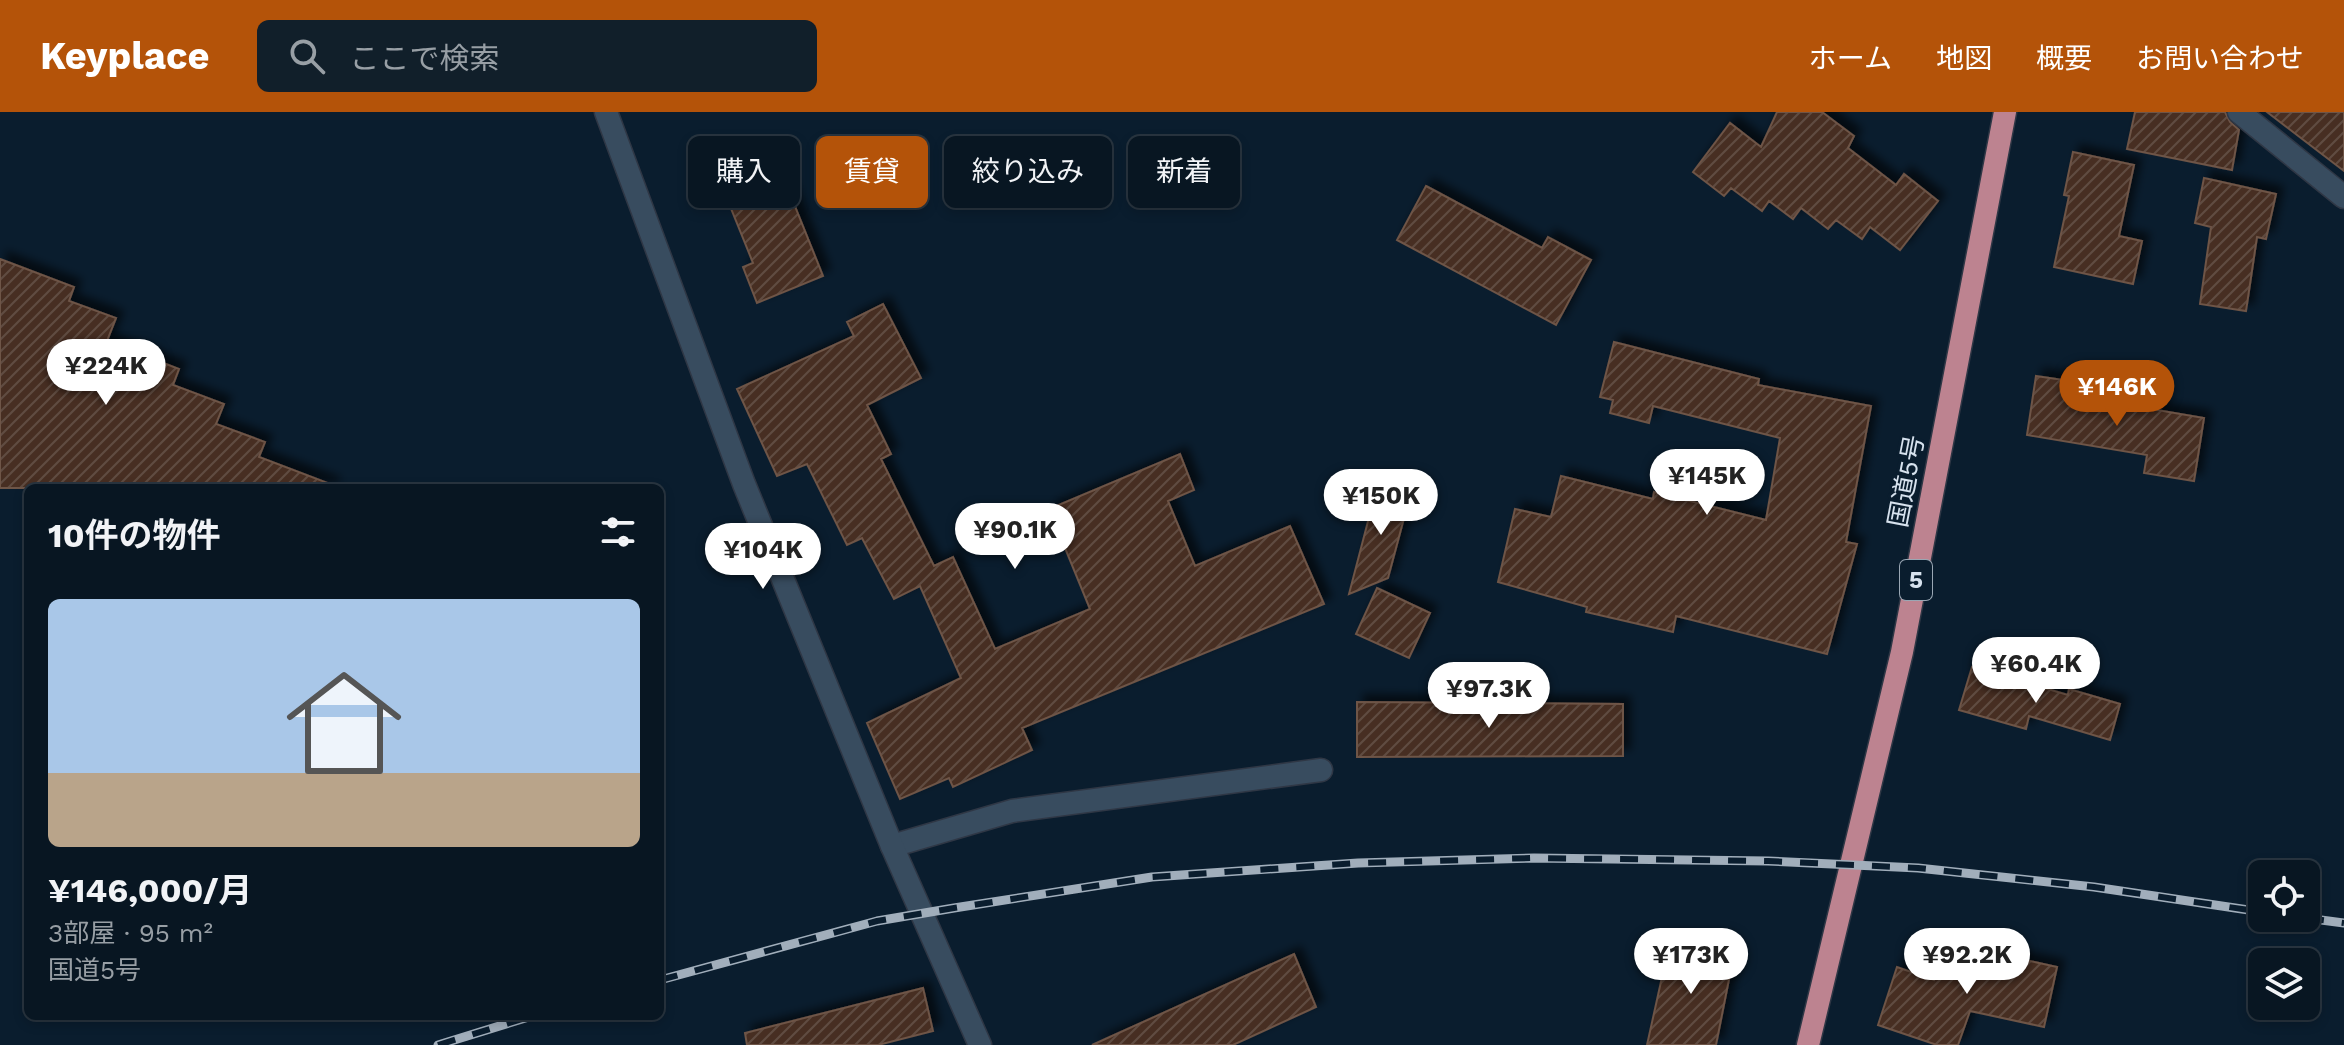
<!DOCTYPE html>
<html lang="ja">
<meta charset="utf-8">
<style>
body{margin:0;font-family:"Work Sans","Noto Sans JP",sans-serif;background:#111f2a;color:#f1f3f6;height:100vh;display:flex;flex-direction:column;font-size:30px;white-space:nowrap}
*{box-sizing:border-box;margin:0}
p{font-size:26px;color:#989fa5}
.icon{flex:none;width:44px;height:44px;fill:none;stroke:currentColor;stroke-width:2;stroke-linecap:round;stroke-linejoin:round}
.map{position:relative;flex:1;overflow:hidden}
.panel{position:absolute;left:24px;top:372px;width:640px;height:536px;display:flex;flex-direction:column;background:#081622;border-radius:12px;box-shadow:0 4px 12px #0003,0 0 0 2px #293540}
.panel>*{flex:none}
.banner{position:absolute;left:688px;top:24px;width:760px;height:72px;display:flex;gap:16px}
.controls{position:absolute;left:2248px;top:748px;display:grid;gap:16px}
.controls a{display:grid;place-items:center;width:72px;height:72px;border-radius:12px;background:#081622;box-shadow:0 4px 12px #0003,0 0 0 2px #293540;font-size:40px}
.price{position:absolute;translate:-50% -68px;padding:0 18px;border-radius:28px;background:#fff;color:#222;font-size:26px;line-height:52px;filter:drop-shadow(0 2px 4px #0008)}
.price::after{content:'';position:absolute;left:50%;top:48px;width:24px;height:18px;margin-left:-12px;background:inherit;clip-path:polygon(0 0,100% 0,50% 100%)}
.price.active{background:#b45309;color:#fff}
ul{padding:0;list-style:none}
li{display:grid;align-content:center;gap:16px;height:424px;padding:0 24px}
li span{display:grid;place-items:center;height:248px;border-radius:12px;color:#555}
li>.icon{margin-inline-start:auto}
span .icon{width:144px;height:144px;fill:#fffc;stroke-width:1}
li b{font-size:34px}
h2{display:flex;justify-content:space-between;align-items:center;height:96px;padding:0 24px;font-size:34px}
.chip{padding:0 28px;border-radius:12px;background:#081622;box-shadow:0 4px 12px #0003,0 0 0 2px #293540;font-size:28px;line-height:72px}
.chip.active{background:#b45309;color:#fff}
header{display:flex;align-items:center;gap:48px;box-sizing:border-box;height:112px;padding:0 40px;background:#b45309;color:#fff}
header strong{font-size:38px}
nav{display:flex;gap:44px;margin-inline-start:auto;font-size:28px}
.search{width:560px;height:72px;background:#111f2a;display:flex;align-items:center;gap:20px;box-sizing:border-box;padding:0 28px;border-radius:12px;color:#989fa5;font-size:30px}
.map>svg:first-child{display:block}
</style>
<header>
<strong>Keyplace</strong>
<div class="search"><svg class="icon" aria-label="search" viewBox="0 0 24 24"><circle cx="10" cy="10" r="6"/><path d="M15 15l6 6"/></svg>ここで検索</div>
<nav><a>ホーム</a><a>地図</a><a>概要</a><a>お問い合わせ</a></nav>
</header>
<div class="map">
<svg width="2344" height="933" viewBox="0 0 2344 933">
<defs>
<pattern id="building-hatch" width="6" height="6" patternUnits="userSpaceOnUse" patternTransform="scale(2)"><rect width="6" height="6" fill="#462e22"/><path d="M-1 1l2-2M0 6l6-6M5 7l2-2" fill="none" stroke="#604c42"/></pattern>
<filter id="shadow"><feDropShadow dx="7" dy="-7" stdDeviation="4" flood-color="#0009"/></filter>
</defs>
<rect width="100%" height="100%" fill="#0a1d2e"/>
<path fill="url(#building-hatch)" stroke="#6e5446" stroke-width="2" filter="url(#shadow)" d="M1777,0h45l32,24 -6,12 48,37 8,-11 34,27 -38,49 -30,-23 -8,12 -26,-19 -8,9 -27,-21 -8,11 -24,-18 -7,10 -31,-23 -7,8 -31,-24 37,-49 31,24z
M2135,0h90l5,10 9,8 -7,40 -105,-21z
M2267,0h77v59z
M2073,40l61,13 -15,71 23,5 -9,43 -79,-17 15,-71 -5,-1z
M2204,66l72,16 -10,45 -9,-2 -11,74 -46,-7 11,-77 -16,-4z
M784,67l39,97 -66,27 -14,-36 10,-4 -25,-62z
M1426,74l116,62 6,-11 43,23 -35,65 -159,-85z
M0,147l74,28 -5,14 47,17 -9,23 72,28 -6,16 51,19 -8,20 49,18 -6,15 74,28 -1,3h-332z
M883,192l38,74 -54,27 24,49 -10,5 53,107 19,-9 42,92 95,-40 -41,-100 131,-55 14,36 -26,11 27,65 95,-40 34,78 -302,124 10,22 -79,37 -4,-9 -49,21 -33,-76 94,-45 -41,-92 -26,13 -32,-61 -15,7 -40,-81 -30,12 -40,-87 117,-53 -7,-14z
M1614,230l145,37 -1,6 113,21 -25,136 11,2 -30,110 -151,-38 -3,16 -87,-20 1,-5 -89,-25 17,-73 36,8 10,-41 92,23 1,-7 112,28 14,-82 -127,-32 -4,17 -39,-10 3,-13 -13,-3z
M2036,264l41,6 -2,14 129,22 -10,63 -50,-8 3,-18 -120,-20z
M1378,371l33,9 -23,86 -39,16z
M1377,476l53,25 -21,45 -53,-24z
M1972,555l96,28 1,-6 51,15 -10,36 -81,-24 -3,13 -67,-19z
M1357,590l266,2v52l-266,1z
M1670,829l64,13 -18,91h-69z
M1942,836l46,11 1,-7 68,15 -13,60 -74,-16 -12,34h-21l-59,-20 19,-58 37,13z
M1294,842l22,53 -83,38h-141z
M923,876l10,43 -55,14h-131l-2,-12z"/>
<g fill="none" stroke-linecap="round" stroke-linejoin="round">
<g stroke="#2f3745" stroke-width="25">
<path id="service" d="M2239,0l105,85
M892,734l120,-35 309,-41"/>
</g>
<g stroke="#2f3745" stroke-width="25">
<path id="minor" d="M606,0l138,372 148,362 88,199"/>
</g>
<g stroke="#2f3745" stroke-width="25">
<path id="trunk" d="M1808,933l94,-393 103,-540"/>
</g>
<use href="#service" stroke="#384c5f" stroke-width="22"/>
<use href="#minor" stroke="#384c5f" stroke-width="22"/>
<use href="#trunk" stroke="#bd8390" stroke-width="22"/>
<g stroke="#a1aebb" stroke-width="9">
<path id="rail" d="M2306,806l38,5
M660,868l217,-59 77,-13 198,-31 206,-14 176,-5 234,3 150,7 176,19 168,25
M438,933l94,-29"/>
</g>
<use href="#rail" stroke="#0a1d2e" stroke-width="6" stroke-dasharray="18" stroke-linecap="butt"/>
</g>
<g text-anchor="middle" stroke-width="6" stroke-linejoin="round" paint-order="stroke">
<rect fill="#0a1d2e" stroke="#9aa7b4" stroke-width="2" x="1900" y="448" width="32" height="40" rx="6"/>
<g font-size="24" font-weight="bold" fill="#d7e2ee">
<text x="1916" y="476">5</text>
</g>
<g font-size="26" fill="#d7e2ee" stroke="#0a1d2e">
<text transform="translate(1906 369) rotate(-79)" y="9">国道5号</text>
</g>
</g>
</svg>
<div class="controls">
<a><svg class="icon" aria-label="locate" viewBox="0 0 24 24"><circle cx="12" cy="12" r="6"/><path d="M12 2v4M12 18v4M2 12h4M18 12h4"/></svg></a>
<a><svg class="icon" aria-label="layers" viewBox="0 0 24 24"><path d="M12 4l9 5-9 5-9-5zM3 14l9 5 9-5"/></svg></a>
</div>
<b class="price" style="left:106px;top:295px">¥224K</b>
<b class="price active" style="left:2117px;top:316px">¥146K</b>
<b class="price" style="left:1707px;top:405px">¥145K</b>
<b class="price" style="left:1381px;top:425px">¥150K</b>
<b class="price" style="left:1015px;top:459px">¥90.1K</b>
<b class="price" style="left:763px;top:479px">¥104K</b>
<b class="price" style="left:2036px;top:593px">¥60.4K</b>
<b class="price" style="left:1489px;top:618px">¥97.3K</b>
<b class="price" style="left:1691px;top:884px">¥173K</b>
<b class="price" style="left:1967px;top:884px">¥92.2K</b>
<div class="banner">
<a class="chip">購入</a>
<a class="chip active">賃貸</a>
<a class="chip">絞り込み</a>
<a class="chip">新着</a>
</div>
<section class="panel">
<h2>10件の物件<svg class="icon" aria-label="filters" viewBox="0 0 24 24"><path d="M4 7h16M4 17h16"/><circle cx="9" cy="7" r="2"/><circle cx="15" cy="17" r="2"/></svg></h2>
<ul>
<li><span style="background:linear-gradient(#a9c7e8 70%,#b9a48a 0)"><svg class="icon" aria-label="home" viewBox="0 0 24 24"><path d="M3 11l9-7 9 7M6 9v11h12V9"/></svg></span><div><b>¥146,000/月</b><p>3部屋 · 95 m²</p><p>国道5号</p></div></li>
</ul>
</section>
</div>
